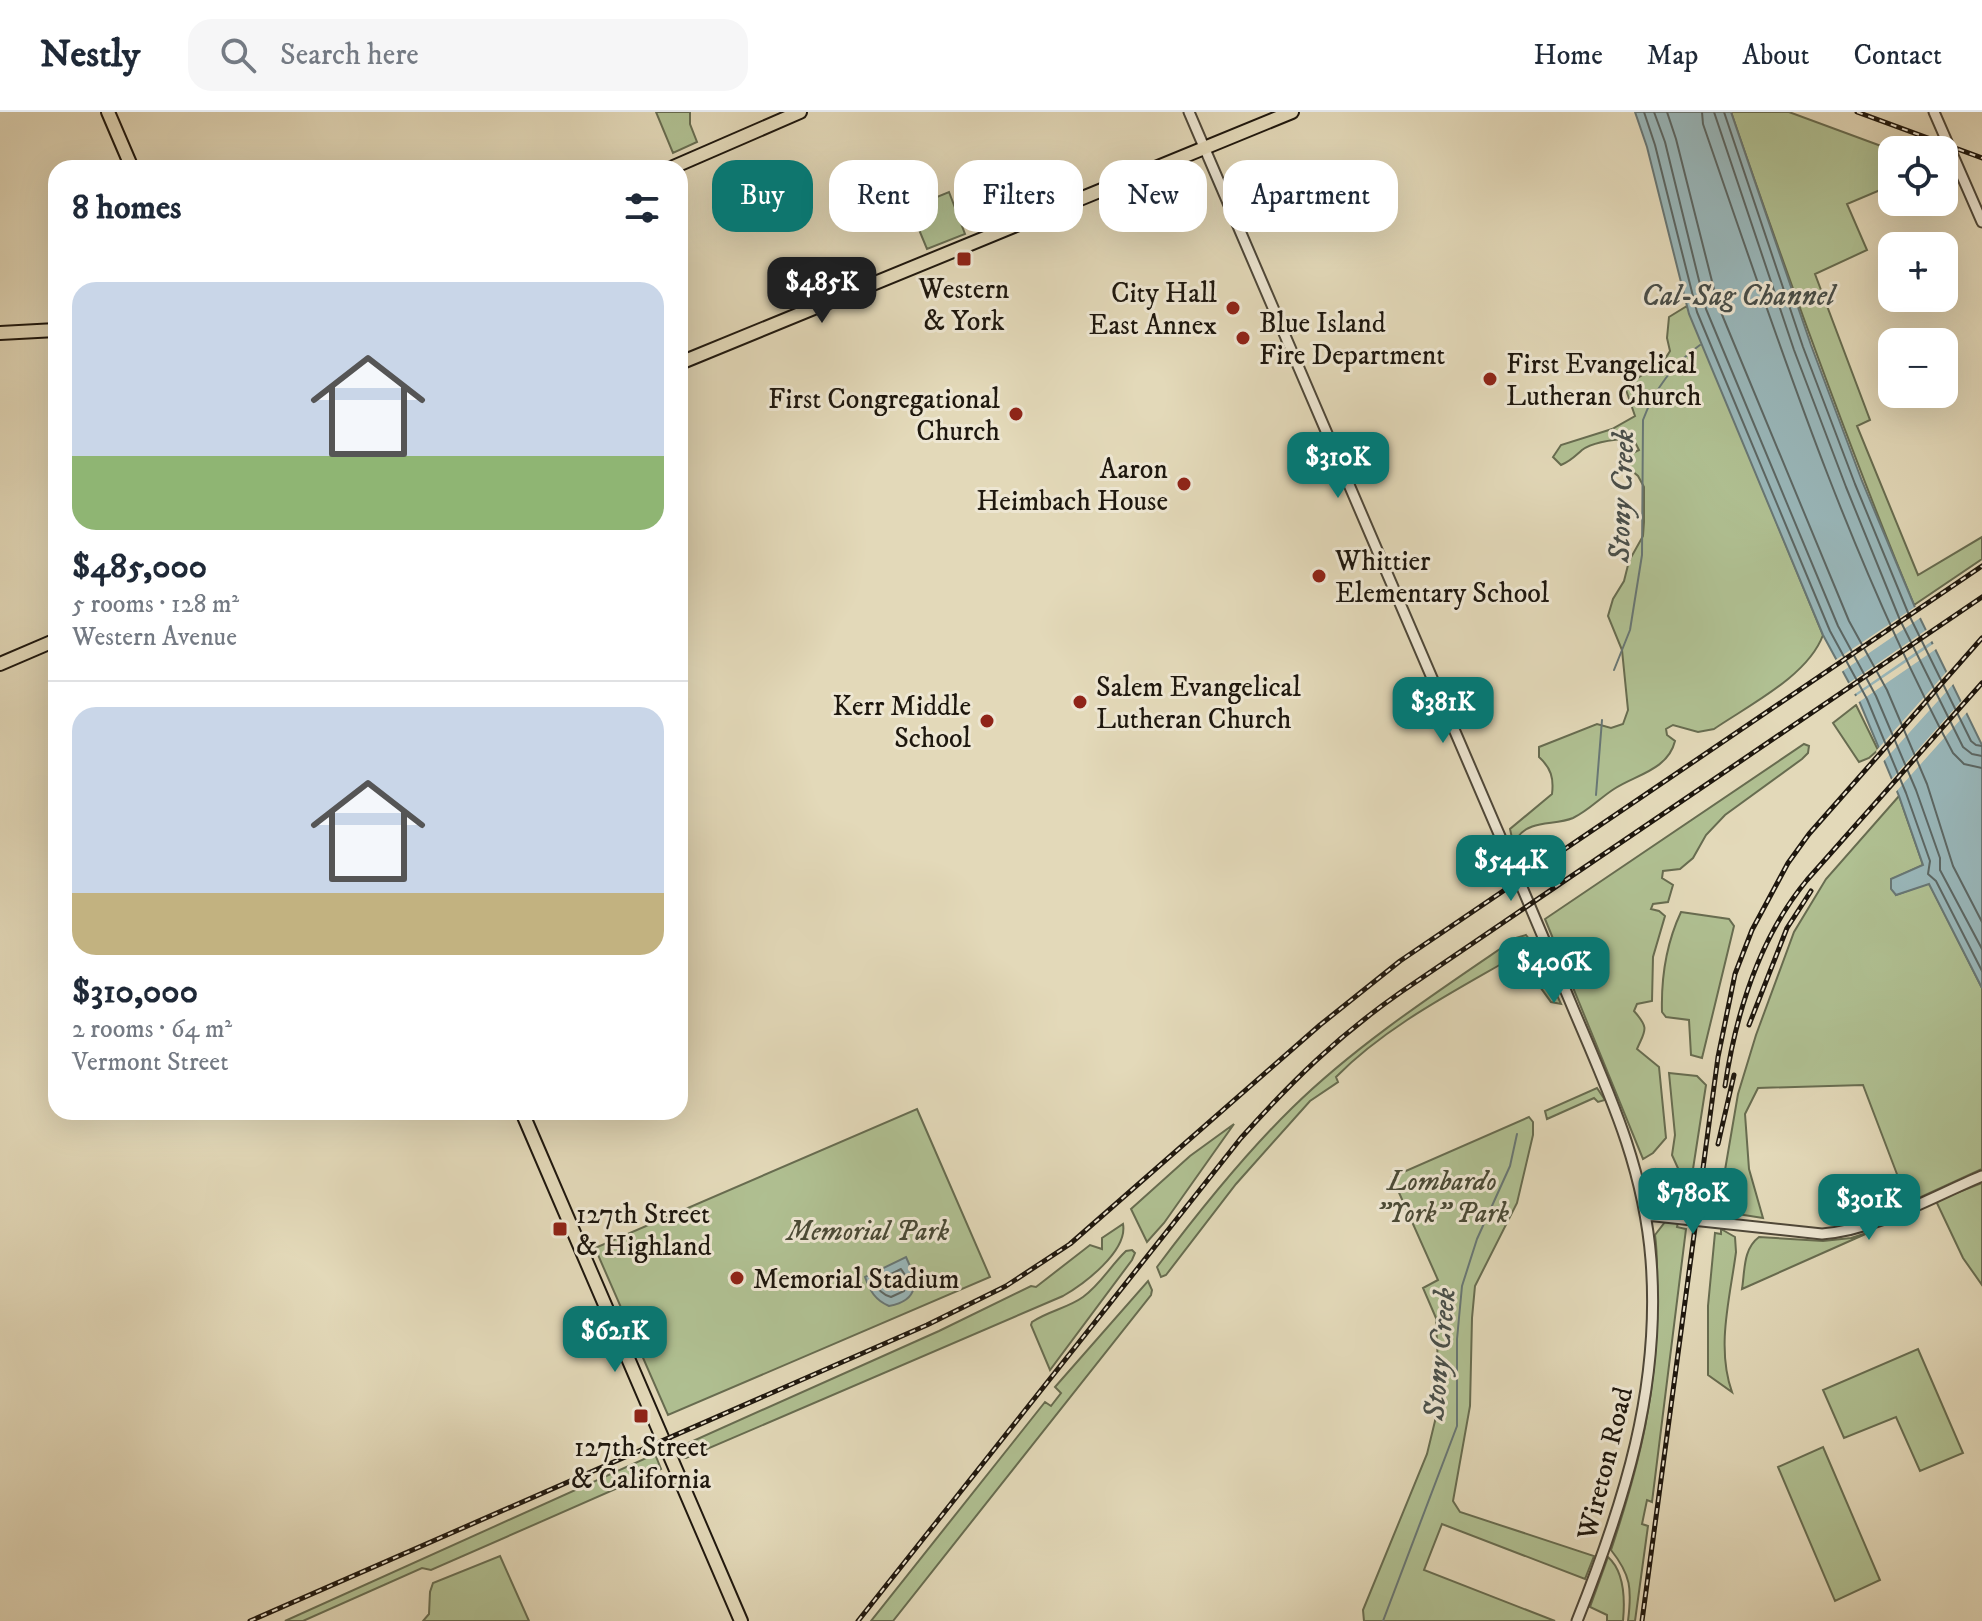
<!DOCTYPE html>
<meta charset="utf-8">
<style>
body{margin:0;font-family:"IM FELL DW Pica",serif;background:#f6f6f7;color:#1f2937;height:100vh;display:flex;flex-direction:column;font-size:30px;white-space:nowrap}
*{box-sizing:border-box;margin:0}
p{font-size:26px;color:#747a83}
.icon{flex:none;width:44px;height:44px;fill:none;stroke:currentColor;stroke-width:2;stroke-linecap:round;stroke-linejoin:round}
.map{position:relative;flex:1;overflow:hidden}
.sheet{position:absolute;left:48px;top:48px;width:640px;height:960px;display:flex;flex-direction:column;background:#fff;border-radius:24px;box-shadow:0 8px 32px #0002}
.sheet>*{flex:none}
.banner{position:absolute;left:712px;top:48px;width:760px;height:72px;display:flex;gap:16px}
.tools{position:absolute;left:1878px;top:24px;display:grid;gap:16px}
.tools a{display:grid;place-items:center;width:80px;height:80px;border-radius:16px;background:#fff;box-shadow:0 8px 32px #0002;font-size:40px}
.price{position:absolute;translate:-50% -68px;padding:0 18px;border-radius:16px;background:#0f766e;color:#fff;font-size:26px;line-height:52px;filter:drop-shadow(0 2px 4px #0008)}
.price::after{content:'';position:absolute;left:50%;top:48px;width:24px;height:18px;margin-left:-12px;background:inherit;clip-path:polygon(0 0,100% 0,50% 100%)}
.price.on{background:#222;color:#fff}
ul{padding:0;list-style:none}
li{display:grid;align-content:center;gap:16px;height:424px;padding:0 24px}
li+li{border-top:2px solid #e0e1e3}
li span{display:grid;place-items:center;height:248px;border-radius:24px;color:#555}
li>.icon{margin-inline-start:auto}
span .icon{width:144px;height:144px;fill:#fffc;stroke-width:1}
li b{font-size:34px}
h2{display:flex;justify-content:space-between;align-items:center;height:96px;padding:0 24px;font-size:34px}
.pill{padding:0 28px;border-radius:24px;background:#fff;box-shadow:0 8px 32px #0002;font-size:28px;line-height:72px}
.pill.on{background:#0f766e;color:#fff}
header{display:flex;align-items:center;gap:48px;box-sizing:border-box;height:112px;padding:0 40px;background:#fff;border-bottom:2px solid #e0e1e3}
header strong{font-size:38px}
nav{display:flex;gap:44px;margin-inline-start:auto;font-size:28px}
.search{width:560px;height:72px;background:#f6f6f7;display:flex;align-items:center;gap:20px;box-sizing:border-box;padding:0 28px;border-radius:24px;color:#747a83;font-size:30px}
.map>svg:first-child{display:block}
</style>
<header>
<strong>Nestly</strong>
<div class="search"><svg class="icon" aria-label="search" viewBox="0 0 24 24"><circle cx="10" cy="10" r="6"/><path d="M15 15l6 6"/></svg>Search here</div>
<nav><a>Home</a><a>Map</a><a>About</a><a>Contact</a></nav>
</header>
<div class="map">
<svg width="1982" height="1509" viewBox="0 0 1982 1509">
<rect width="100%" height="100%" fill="#e3d9b9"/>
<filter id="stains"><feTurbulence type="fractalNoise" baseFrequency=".0025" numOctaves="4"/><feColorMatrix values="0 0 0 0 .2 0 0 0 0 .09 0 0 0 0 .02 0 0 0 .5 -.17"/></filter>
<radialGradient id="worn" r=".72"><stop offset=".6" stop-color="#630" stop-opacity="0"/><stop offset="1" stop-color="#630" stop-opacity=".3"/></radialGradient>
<path fill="#b0c092" stroke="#676c50" stroke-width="2" d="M656,0h34v12l7,18 -24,11z
M1731,0h58l103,38v35l-45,19 20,46 -52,24 55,146 -13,6 61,149 64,-38v22l-68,46c-67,-162 -126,-327 -183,-493z
M949,80l16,42 -38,15 -17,-41z
M1687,194l136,329c-15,41 -74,70 -109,94l-16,3 -25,-7 -7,4 1,6 8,6c-7,29 -40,34 -61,48 -14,9 -26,22 -41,29 -19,8 -43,1 -56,20h-5l-2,-9 42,-35c2,-16 -1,-26 -13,-37v-10l58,-23 14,4 12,-4 5,-14 -6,-60 -14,-34 5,-17 11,-18 5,-20 14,-25 1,-14v-35l-6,-11 -12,-10 3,-11 10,-5 -6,-12c-15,1 -39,3 -51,12 -8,7 -11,11 -21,15l-8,-8 8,-12 51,-16 23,-13 -10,-29 40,-28 5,-8 -3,-13 2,-21z
M1856,593l22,45 -9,8 -10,4 -26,-39z
M1804,632l5,2 -1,7 -6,6 -77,56 -19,20 -13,23 -13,11 -17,2 -1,7 11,7 -5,17 -15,2 -2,5 8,2 6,5 -12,41 -1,44 -15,3 -3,7c16,18 11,19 3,38l22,18 7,71 -13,15 -10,6 -98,-240z
M1899,684l24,69 -31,14 4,16 33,-12 53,105v181l-74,34 -45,-118 -105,3 -13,26 4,55 14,49 -45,-7 20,-117 18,-59 38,-103 32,-53z
M1681,800l48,7 5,7 -32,132 -11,-3 -2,-35 -23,-3 -4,-5c-1,-36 4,-68 19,-100z
M1526,823l8,10 27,59 -10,-2 -34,-47c-62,36 -131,71 -181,122l2,5 -28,19 -74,83 -70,91 -5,2 -4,-10c42,-56 85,-110 135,-159 65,-64 148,-118 224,-170z
M1669,961l28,3 9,9 -15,97 -5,4 -14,-31 3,-20z
M1597,976l8,12 -7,2 -4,-4 -47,21 -2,-8z
M917,997l73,168 -322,138 -73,-167z
M1529,1005l4,5v13l-16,68 -42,83 -3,32 -2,88 -17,95 7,11 134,44 -9,23 -143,-55 -18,46 131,51h-191l-1,-11 64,-156 8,-33 4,-32 -3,-71 -13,-30 15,-8 -46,-103z
M1234,1012l-70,99 -17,19 -16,-33 59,-53z
M1655,1057l11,16c12,7 14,0 25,14l-1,9 -9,1 -1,2 -24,-6c-7,-12 -11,-21 -6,-34z
M1982,1071v102l-19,-27 -27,-57z
M1665,1110l13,1 -1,4 9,2 -34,273 -5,-2 -5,24 6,2 -13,95h-7c4,-32 3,-46 -17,-71 29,-87 47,-160 46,-253 0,-21 1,-41 -2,-62z
M1123,1112c5,27 -39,60 -60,72l-377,162 -8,-1 -3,-8 264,-118 92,-45 5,1 54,-42 12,4v-11z
M1721,1117l14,8 1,15c-6,46 -20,95 -4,140l-24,-17v-69l7,-73 6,1z
M1870,1120l-128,57c3,-19 1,-40 17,-52l64,4 28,-3z
M1132,1138l3,3 -3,7 -82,110 -19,-45 1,-3c16,-11 36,-14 51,-25 18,-13 28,-32 43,-46z
M1148,1169l4,9 -1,5 -258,326h-22l174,-219 6,4 10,-13 -6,-6z
M1918,1237l45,104 -43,18 -24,-54 -52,21 -21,-48z
M1823,1335l57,133 -45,21 -57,-134z
M655,1342l6,15 -230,101 -9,-2 -119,53h-18z
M500,1444l29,65h-106l6,-7 1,-22 3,-9z
M1608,1445c17,15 17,43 15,64h-16v-6l-17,-8z"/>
<path fill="#99b7ba" stroke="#687775" stroke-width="2" d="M1635,0h96l80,233 51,136 55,131 65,133v243l-53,-104 -33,11 -5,-6v-10l32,-14 -24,-69 -39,-93 -37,-68 -134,-321 -42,-167z
M906,1145c11,23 15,43 -17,49 -14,-6 -19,-15 -24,-29z"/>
<path fill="#e3d9b9" d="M1918,493l5,11 -83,57 -6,-12z
M1929,516l6,11 -83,57 -6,-11z
M1936,530l3,5 -83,57 -3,-6z
M1949,557l7,12 -75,83 -5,-13z
M1964,586l6,11 -76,85 -5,-12z"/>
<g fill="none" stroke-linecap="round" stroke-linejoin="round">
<path stroke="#5c6764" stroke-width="2" d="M1644,0l11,33 42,167 133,319 37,68 39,94 24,68 -2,13 8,7 46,90
M1654,0l11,30 41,167 132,317 38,70 40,94 24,68v12l42,79
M1667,0l9,27 42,166 131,316 38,69 40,94 26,82 29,56
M1702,0l1,12c74,214 144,430 250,629l11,11 18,4
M1714,0l80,238 52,137 54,133 63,127 9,7 10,2
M1724,0l79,235 52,137 54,131 62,126 5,4 6,1
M901,1157l6,9 -3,13 -13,6c-7,-2 -16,-8 -14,-16z"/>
<path stroke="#687775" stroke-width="2" d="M1614,558l16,-40 12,-75 1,-135c11,-30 31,-57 57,-75
M1596,683l6,-75
M1383,1509l74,-195v-87l5,-53 15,-47 33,-73 7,-32"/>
<g stroke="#4f4839" stroke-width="13">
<path id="minor" d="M1189,0c102,238 205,476 307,715 27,62 53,124 79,186 35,82 69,156 76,247 10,128 -27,243 -74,361
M1934,0l48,110
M1646,1103l176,19c54,-4 110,-37 160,-58"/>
</g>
<g stroke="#1e170e" stroke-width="16">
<path id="major" d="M108,0l24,56
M671,56l129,-56
M0,221l56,-3
M680,251l612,-251
M0,552l56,-24
M522,1000l219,509"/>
</g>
<use href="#minor" stroke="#ede6d2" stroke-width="9"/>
<use href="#major" stroke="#e3d9b9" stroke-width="12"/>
<g stroke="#1e170e" stroke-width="5">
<path id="rail" d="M1857,0l125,46
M1749,913l38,-97 24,-37
M1725,974c11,-73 34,-148 82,-206l175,-197
M1718,1032l16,-69
M250,1509l677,-296 79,-39 64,-42 250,-219 80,-64 582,-395
M858,1509l383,-483c51,-57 97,-102 160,-146l581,-395
M1642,1509l76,-564 17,-83 17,-44 36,-67 21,-29 173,-196"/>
</g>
<use href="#rail" stroke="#ede6d2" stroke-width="2" stroke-dasharray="6" stroke-linecap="butt"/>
</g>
<g fill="#8f2418" stroke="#ede6d2" stroke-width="3">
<rect x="956" y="139" width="16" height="16" rx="4"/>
<circle cx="1233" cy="196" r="8"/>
<circle cx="1243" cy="226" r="8"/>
<circle cx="1490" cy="267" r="8"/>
<circle cx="1016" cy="302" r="8"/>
<circle cx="1184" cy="372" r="8"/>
<circle cx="1319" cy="464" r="8"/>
<circle cx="1080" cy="590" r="8"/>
<circle cx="987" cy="609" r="8"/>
<rect x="552" y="1109" width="16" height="16" rx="4"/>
<circle cx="737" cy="1166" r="8"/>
<rect x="633" y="1296" width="16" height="16" rx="4"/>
</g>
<g text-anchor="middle" stroke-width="6" stroke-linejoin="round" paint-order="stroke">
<g font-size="28" fill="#1e170e" stroke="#ede6d2" text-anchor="start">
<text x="964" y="186" text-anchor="middle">Western<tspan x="964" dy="32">&amp; York</tspan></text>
<text x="1217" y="190" text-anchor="end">City Hall<tspan x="1217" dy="32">East Annex</tspan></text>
<text x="1259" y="220">Blue Island<tspan x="1259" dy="32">Fire Department</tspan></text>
<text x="1506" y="261">First Evangelical<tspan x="1506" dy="32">Lutheran Church</tspan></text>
<text x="1000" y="296" text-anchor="end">First Congregational<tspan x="1000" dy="32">Church</tspan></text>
<text x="1168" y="366" text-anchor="end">Aaron<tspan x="1168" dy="32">Heimbach House</tspan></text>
<text x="1335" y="458">Whittier<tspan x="1335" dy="32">Elementary School</tspan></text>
<text x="1096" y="584">Salem Evangelical<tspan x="1096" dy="32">Lutheran Church</tspan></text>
<text x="971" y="603" text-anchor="end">Kerr Middle<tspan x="971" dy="32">School</tspan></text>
<text x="576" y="1111">127th Street<tspan x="576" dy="32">&amp; Highland</tspan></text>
<text x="753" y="1176">Memorial Stadium</text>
<text x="641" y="1344" text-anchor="middle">127th Street<tspan x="641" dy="32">&amp; California</tspan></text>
</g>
<g font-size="28" font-style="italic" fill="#4a4a36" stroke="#ede6d2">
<text x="1442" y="1078">Lombardo<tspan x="1442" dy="32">"York" Park</tspan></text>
<text x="868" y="1128">Memorial Park</text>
</g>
<g font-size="28" fill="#1e170e" stroke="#ede6d2">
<text transform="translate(1604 1351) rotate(-76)" y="10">Wireton Road</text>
</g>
<g font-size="30" font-style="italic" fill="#494f4a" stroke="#ede6d2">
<text x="1738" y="193">Cal-Sag Channel</text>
<text transform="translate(1621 384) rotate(-88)" y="10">Stony Creek</text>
<text transform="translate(1439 1242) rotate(-85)" y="10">Stony Creek</text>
</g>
</g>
<rect width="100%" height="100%" filter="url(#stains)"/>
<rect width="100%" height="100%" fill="url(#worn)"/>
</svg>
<div class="tools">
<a><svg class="icon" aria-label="locate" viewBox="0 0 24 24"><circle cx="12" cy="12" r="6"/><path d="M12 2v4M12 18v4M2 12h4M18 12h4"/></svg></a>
<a>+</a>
<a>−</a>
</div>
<b class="price on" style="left:822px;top:213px">$485K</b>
<b class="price" style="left:1338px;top:388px">$310K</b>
<b class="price" style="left:1443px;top:633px">$381K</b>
<b class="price" style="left:1511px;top:791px">$544K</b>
<b class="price" style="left:1554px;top:893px">$406K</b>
<b class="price" style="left:1693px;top:1124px">$780K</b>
<b class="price" style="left:1869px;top:1130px">$301K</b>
<b class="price" style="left:615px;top:1262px">$621K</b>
<div class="banner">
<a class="pill on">Buy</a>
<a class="pill">Rent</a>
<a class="pill">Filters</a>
<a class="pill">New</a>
<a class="pill">Apartment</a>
</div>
<section class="sheet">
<h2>8 homes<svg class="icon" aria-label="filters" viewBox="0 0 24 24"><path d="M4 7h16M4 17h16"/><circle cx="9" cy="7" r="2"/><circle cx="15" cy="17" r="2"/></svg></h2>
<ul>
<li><span style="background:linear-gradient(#c9d6e8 70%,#8fb573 0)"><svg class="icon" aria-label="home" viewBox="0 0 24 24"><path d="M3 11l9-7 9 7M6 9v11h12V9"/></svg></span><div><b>$485,000</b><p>5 rooms · 128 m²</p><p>Western Avenue</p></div></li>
<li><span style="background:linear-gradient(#c9d6e8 75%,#c2b280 0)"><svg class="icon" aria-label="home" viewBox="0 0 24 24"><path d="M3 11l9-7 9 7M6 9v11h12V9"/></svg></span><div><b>$310,000</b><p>2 rooms · 64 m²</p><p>Vermont Street</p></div></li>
</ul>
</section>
</div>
